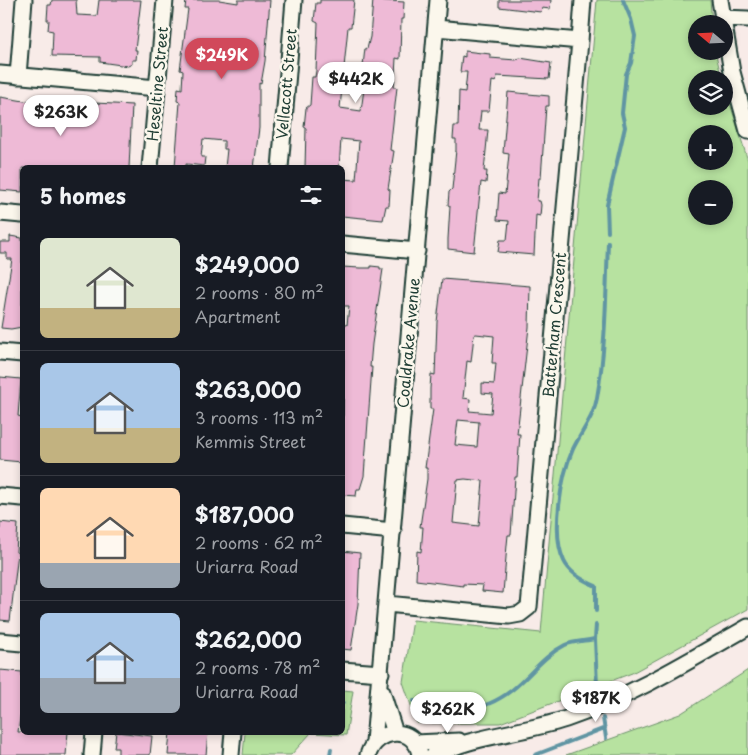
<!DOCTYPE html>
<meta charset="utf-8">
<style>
body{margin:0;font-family:"Playpen Sans",sans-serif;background:#20242c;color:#f1f3f6;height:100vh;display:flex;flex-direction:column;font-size:19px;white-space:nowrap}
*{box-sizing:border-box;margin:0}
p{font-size:16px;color:#9ea1a6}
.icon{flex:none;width:28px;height:28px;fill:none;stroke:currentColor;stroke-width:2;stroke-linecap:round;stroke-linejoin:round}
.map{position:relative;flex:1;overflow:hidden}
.sheet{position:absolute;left:20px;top:165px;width:325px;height:570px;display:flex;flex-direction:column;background:#171b24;border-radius:8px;box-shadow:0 2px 8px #0003}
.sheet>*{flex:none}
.needle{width:32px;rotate:289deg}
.buttons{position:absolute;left:688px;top:15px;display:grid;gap:10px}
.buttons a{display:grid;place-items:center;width:45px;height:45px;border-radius:50%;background:#171b24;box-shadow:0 2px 8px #0003;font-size:25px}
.price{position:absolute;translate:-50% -42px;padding:0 11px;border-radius:18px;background:#fff;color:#222;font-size:16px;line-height:32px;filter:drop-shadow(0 1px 2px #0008)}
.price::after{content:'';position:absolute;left:50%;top:30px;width:15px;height:11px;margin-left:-8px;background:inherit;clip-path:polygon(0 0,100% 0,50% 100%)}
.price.selected{background:#d1495b;color:#fff}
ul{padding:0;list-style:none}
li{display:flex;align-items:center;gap:15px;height:125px;padding:0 20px}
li+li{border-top:1px solid #363941}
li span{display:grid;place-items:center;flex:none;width:140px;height:100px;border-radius:8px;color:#555}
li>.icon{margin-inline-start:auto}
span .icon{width:60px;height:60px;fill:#fffc;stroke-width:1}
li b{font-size:21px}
h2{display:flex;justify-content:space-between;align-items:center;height:60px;padding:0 20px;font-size:21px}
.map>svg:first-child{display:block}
</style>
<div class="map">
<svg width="748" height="755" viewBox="0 0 748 755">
<rect width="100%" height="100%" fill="#f8ebe8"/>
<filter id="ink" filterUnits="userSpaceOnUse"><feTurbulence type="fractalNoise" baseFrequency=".02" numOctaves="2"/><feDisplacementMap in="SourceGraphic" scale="10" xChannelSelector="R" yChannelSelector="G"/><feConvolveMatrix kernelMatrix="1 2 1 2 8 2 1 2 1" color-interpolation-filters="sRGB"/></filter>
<g filter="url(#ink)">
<path fill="#b7e2a0" stroke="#6b906a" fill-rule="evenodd" d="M597,0h113l2,24h-16v27h19l7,28h-26v27h28v-22l24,77v448l-116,64 -132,50h-83l-14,-41 10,-62 128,13zM696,134h28v27h-28zM696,189h28v27h-28z
M748,670v85h-182l114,-41z
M343,690l10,1 -7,44 -34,-2 30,-1z
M245,733v-1l66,1 -20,22h-48z"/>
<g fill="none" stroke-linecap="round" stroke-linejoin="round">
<path stroke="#6095a3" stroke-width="4" d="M608,232l-1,-27 18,-78 -3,-14 4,-39 5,-11 4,-27 -4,-17 -8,-19
M596,611v-25c-12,-5 -26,-12 -32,-25 -13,-27 -3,-85 9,-112 8,-17 21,-32 24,-51 9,-51 9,-104 11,-156
M595,639l2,47
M414,701c37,12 66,14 98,-11 19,-15 31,-34 53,-45 8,-4 21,-4 30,-6l1,-14
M342,703h1
M603,718l3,20
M330,755l1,-6
M535,755l70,-27"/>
</g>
<path fill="#eebad6" stroke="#1f3d34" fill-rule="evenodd" d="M52,0h24l1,15 20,1 2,-16h42l-6,50h2l-1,10h-4v4l-4,2 -28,-4v-5l-48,-1 1,-25 -5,-1 1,-10h-2l1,-15h3z
M186,0h33l19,3v-3h32l-5,61 -4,23 -2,-1v45l-5,40h-29l2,-19h-3v-8l-21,-2 -2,18h4l-1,9 -18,-2v4l-11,-1 5,-65 -3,-1 1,-13 4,1 1,-18 -3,-1 8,-61h-3z
M320,0h34l-3,27h-3l-8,81 21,3 6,-44 -4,-1 2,-18 2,1 3,-12 3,-37 31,2 -1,17h-2l-1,40 -4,-1 -1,18 -1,11h3l-7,63 4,1 -6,38 2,1 -1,16h-3l-3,14 -41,-4v-37l14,1 3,-39 -18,-2 -2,29h-34l1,-40 -2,-1 2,-19 4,-3 2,-28h3l1,-6 2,-48 -4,-2 2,-18h4z
M499,0h52l-1,9 -8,-1 -1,4 -42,-5z
M465,51l25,3v4l26,2 4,-2 31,5 -2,16 -52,-3 -1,6 -4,-1 -3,30h-8l-2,19h9l-4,41h3l-1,12 -5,-1 -7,70 -26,-3v-10l2,-33 -2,-1 1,-13 3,-3 4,-39v-11h-3l1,-13h4l1,-35 6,1 2,-20h-7l2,-16 3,1z
M508,92l41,4v10h-3l-5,72h-2l-2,23h3l1,4 -1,11 -4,-1 -2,40 -36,-3 2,-12h7l2,-19 -12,-1 2,-27 6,1 4,-40 -6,-1z
M0,97l54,9v-4l4,-1 74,4 -3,63h-107v24l-22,-2z
M10,236l12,2v89l-11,2 -10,-1 11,-69h-5v-6h-7v-11h10z
M371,266l9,1v2h3l-11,75 -2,23h2l-8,109 -4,13h-3l-1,7 -14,-1 2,-153h-2v-18l5,1 2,-19h-7v-39l18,1h11z
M442,279l88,7 -1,41 -12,107h3l-3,43h-2l-4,58h-3l-1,10 -4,48 -21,-2 1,-6 -20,-1v2l-47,-6 1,-29 4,1 2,-25h-3l7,-48v-11h-2l8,-59h-3v-20l1,-15 4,1 2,-53zM476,334l18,2 -2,27h4l-2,21 -12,-1v10l11,1 -2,19 -22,-2 1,-12 -7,-1 4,-37 4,1 3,-27zM458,420l21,2 -2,25 -22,-2zM465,479l18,2 -4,45 -26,-3 4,-43z
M0,377l21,2 -3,37 4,1v45l-22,-2z
M0,522l18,2 -2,28 2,1 -8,68 -10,-1z
M342,551l18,2 -2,51 -7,46 -9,-1z
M0,670l22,2v32l-4,28h50l-2,23h-66z
M116,732l36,4 -2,19h-32v-7h-4z
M170,732h38l-2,23h-38z"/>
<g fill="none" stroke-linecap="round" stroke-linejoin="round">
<g stroke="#1f3d34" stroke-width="19">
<path id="minor" d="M720,0l4,24
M722,18l26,1
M724,25l8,47 16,59
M580,41l3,-41
M0,74l157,14
M18,76l6,-76
M150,168l15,-168
M280,168l14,-168
M0,213l22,2
M342,244l75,7
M0,352l22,2
M0,496l22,2
M342,526l51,5
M387,604l122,12 11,-2 9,-7 51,-566 -144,-13
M0,641l22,2
M342,670l39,3
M382,692l13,41
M374,742l64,-742
M415,743l44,-2
M92,755l2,-23
M231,755l2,-23
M368,755c8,-27 47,-31 52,0
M434,755c13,-5 26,-11 39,-14 31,-8 62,-12 93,-22 64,-22 123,-58 182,-92"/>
</g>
<use href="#minor" stroke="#fbf7ec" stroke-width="15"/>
</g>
</g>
<g text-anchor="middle" stroke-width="5" stroke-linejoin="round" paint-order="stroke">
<g font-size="15" fill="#1f3d34" stroke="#fbf7ec">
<text transform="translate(158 84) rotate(-85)" y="5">Heseltine Street</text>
<text transform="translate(287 84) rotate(-85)" y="5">Vellacott Street</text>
<text transform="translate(555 325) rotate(-85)" y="5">Batterham Crescent</text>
<text transform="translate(409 343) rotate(-85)" y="5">Coaldrake Avenue</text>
</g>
</g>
</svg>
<div class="buttons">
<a><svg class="needle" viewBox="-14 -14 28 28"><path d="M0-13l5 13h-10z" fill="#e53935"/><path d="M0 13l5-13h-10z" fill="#9ea1a6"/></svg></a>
<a><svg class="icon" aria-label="layers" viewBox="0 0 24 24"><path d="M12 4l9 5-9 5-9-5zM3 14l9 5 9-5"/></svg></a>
<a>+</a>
<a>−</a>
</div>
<b class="price selected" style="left:222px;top:80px">$249K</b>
<b class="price" style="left:356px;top:104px">$442K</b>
<b class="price" style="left:61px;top:137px">$263K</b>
<b class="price" style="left:596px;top:723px">$187K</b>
<b class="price" style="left:448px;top:734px">$262K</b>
<section class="sheet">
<h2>5 homes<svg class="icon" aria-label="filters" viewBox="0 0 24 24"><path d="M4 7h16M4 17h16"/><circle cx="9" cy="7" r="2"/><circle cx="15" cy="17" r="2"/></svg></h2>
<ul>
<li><span style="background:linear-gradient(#dfe7d0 70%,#c2b280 0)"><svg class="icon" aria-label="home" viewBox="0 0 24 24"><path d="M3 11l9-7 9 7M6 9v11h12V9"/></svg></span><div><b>$249,000</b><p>2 rooms · 80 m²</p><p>Apartment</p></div></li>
<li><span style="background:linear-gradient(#a9c7e8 65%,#c2b280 0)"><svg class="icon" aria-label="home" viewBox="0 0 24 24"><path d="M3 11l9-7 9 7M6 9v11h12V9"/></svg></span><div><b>$263,000</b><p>3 rooms · 113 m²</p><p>Kemmis Street</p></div></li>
<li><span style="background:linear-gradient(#ffd9b3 75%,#9aa5b1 0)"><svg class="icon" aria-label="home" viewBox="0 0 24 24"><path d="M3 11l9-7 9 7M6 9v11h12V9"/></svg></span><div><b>$187,000</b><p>2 rooms · 62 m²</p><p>Uriarra Road</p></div></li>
<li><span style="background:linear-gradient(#a9c7e8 65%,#9aa5b1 0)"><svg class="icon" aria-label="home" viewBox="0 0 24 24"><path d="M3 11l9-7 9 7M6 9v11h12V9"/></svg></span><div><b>$262,000</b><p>2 rooms · 78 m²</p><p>Uriarra Road</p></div></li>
</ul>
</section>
</div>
